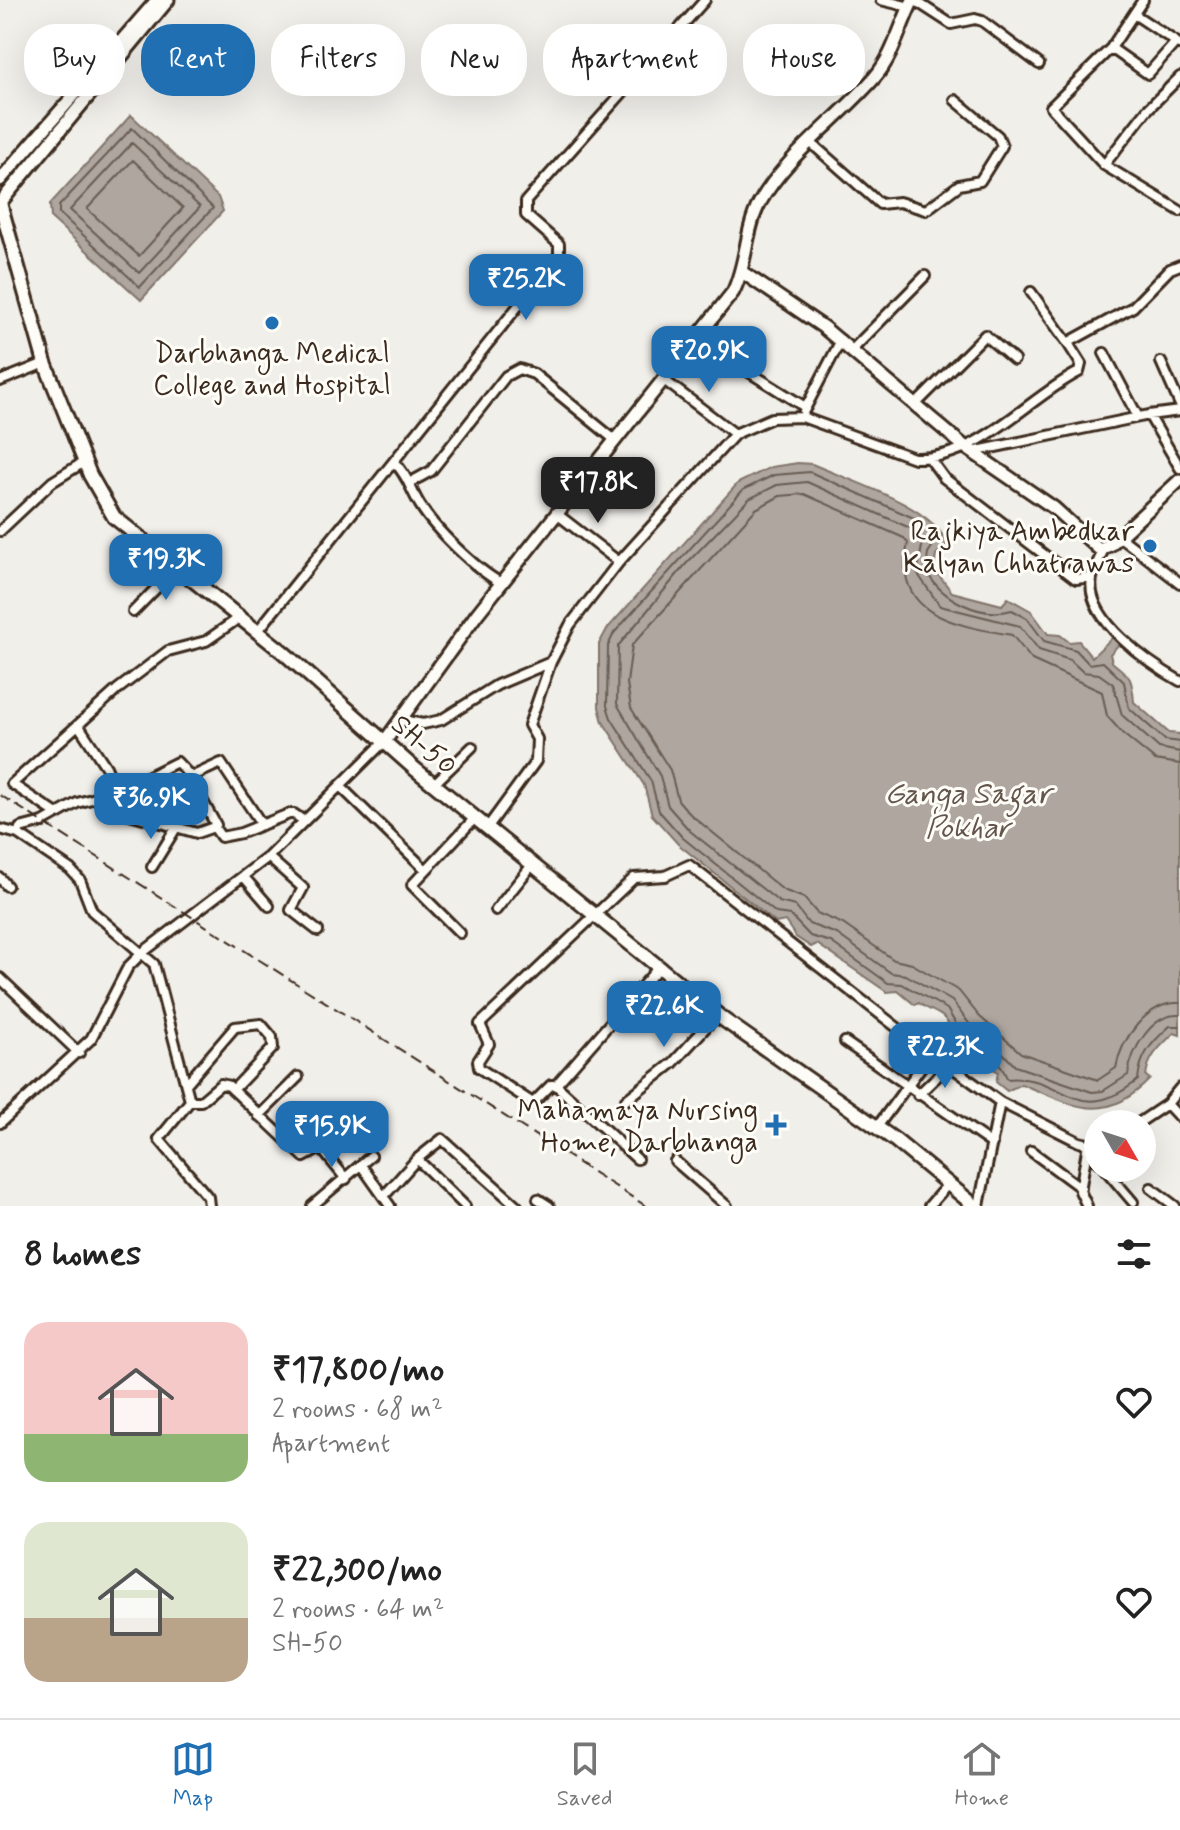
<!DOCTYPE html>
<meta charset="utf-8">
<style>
body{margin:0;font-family:Mynerve,sans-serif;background:#f2f2f2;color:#222;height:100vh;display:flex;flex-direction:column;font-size:30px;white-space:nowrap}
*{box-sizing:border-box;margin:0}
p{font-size:26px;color:#767676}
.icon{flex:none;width:44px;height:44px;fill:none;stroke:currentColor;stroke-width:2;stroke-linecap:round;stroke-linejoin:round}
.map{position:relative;height:1206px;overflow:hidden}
.side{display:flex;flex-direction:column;background:#fff;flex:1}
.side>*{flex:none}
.hud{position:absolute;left:24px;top:24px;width:1132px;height:72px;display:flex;gap:16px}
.needle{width:52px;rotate:129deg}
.fabs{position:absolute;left:1084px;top:1110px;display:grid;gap:16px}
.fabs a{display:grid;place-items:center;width:72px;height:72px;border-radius:50%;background:#fff;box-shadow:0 8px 32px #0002;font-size:40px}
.price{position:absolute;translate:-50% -68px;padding:0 18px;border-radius:16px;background:#1f6fb2;color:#fff;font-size:26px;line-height:52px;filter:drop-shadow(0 2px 4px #0008)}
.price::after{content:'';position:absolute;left:50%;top:48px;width:24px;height:18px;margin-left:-12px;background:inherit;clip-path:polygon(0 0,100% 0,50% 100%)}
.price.selected{background:#222;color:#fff}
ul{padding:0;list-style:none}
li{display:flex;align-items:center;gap:24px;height:200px;padding:0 24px}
li span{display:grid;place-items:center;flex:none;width:224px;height:160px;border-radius:24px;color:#555}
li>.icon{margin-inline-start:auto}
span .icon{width:96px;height:96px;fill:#fffc;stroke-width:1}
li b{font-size:34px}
h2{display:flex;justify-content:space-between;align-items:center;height:96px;padding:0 24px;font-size:34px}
.chip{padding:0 28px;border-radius:32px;background:#fff;box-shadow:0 8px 32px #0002;font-size:28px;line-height:72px}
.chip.selected{background:#1f6fb2;color:#fff}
.tabs{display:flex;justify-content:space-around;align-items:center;height:112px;border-top:2px solid #e0e0e0;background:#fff;font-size:22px;color:#767676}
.tabs a{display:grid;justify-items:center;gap:4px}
.tabs .selected{color:#1f6fb2}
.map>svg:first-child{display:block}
</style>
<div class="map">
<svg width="1180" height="1206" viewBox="0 0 1180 1206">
<rect width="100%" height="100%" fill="#f1efea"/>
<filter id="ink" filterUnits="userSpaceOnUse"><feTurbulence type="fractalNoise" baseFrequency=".0125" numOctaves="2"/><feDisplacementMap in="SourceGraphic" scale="16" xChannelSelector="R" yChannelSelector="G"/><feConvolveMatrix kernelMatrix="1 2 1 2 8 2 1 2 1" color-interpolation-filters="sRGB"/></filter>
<g filter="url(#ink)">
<path fill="#aea69f" stroke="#80746b" stroke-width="2" d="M131,115l87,82 5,14 -82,89 -90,-82 -1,-14z
M798,463l14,1c36,16 122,42 135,80l-11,11 -2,14 18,23 50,13 6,-7 23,13 17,23 12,1 9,7 10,-1 13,16 22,-21 5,1 2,5 -11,12 2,8c19,15 20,15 22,40l35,31 11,1v301l-6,-2c-13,13 -26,23 -28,43l4,3c-46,48 -77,26 -129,5l-14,7 -11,-9 2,-10 -15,-10 -13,-18 -9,4c-8,-9 -8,-22 -18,-31 -6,-5 -17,-8 -24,-14l-4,2 -17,-14 -11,1 -70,-48 -6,3 -15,-10 -11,-16 -9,2 -98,-79 -26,-29 -8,-30 -41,-63 -4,-15v-63l8,-15 131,-146 33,-16z"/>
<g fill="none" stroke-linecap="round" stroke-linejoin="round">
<path stroke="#695c52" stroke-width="2" d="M132,128l81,80 -73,79 -81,-74v-7z
M132,143l68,64 -61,66 -69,-63z
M133,160l50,48 -44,48 -52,-47z
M1180,742l-15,-2 -36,-32 -5,-26 -21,-20 -14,2 -13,-14 -32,-9 -17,-23 -15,-8c-31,9 -72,-11 -86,-40l2,-17 9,-14 -21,-20 -106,-47 -36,3 -31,15 -129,143 -6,13 -1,60 4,12 40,63 8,30 24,27 93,75 14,2 20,21 21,6 57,41 14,1 45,25 16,27c14,2 41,30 44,43 59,-6 68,51 131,1 2,-25 13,-37 32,-54h10
M1180,752l-21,-4 -37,-33 -9,-31 -14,-10 -16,-2 -13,-12 -31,-10 -19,-24 -80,-20 -23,-33 6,-32 -13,-13 -103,-46 -30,3 -28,14 -63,65 -68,82 -1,58 43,72 8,30 22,25 89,71 16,4 14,18 28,10 54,39 15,2 46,26 19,25 11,5 33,35 77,26 11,-1 25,-16c3,-24 23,-62 52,-60
M1180,764l-25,-4 -32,-26 -16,-18 -5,-24 -70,-32 -20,-25c-52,-9 -122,-18 -104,-92l-4,-5 -100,-44 -24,2 -24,13 -124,136 -5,38 4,25 39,62 8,30 12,14 93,76 21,8 13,15 26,11 51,36 18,4 47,27 20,25 42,37 77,27 18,-12c5,-28 31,-67 64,-65"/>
<g stroke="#3b2a1e" stroke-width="14">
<path id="street" d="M881,0l29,7
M914,0l37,24 24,-5 7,2 57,43
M1143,0l-32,48 -60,59 53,58 76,46
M1134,14l45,30
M1111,48l37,26 28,-32
M810,142l70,62 19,-2 27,8 33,-25 21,-4 22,-35 -4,-10 -43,-36
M1104,165l43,-55 33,-33
M1031,292l38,53
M696,339l109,68
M852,350l73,-74
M1104,353l34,64
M1161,362l19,43
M664,380l71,54
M0,381l45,-18
M917,403l68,-68 29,25
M804,411l37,-71
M1149,415l31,53
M972,452l177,-37 31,-4
M930,459l14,19 132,101 16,-2
M394,462c14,14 16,27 26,43 15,25 56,64 81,78
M411,482l20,-11 75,-95 13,-7 15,5 81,66
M557,514l62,48
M0,531l52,-49 32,-20
M1120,537l60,46
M1104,549c-4,9 -10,19 -12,29 -8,41 58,86 88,103
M133,612l42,-43
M257,632l302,-377v-11l-33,-29v-14l179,-201
M402,720l21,4 18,-4 56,-35 54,-23 19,-37 49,-63 116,-128 37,-16 30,-1 112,41c64,3 113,-60 165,-86l2,-8 -12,-19 2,-4 62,-34 37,-38 10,-4
M79,726l27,41 11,25 60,-30 14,15 30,-14 41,62
M187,773l29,52
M434,784l38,-37
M340,786l86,84
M57,814l-45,-30 106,-95 50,-38 38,-10 33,-23
M487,828l49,-67 1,-22 -8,-14 22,-63
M0,829l18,5 52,35 10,11 12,31 62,53 36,137 -31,38 49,58 1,9
M18,834l2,-6 23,-6 34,-19 40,-11 5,20 75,21 17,-6 7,10 20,-4 48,-19h5l10,7
M268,857l35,31 -12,22 27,21
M152,867l24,-39
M244,877l25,29
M0,878l7,8
M496,910l36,-45
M460,933l-48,-48 63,-67
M0,978l79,75
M845,1042l147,102
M187,1083l48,-56 26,-3 11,13 1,11 -40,42
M556,1085l103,-118
M918,1095l31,-30
M626,1100l47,-37 45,-49
M190,1101h11l20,-17 8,2 75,71 17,-9 25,31
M1167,1104l13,14
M259,1116l39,-39
M0,1123l91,-84 37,-72 14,-14 126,-96 117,-116
M1137,1124l30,-20 13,-16
M877,1127l55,-75
M1087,1149l11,13
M1031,1151l50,37
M417,1159l48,47
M637,1159l-81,-74h-5l-18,18 -54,-35 -1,-7 11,-17 -9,-20 154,-146 31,-2 24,-11 210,164 101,73 79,40 9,2 10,-3
M675,1161l52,45
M361,1165l29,41
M1104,1168l29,34
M1151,1188l24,18
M384,1196l33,-37 25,-20 75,67
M538,1199l11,7
M312,1206l59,-50
M929,1206l20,-23
M979,1206l21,-104
M1087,1206l-7,-15 8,-47"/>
</g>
<g stroke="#3b2a1e" stroke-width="17">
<path id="secondary" d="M0,180l157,-180
M0,203l168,-203
M742,272l81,55 142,120 89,61 45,41 11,-4 70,-65
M385,741l92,-127 256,-322c14,-28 12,-61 26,-88 27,-49 80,-85 116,-127 19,-22 25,-52 38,-77"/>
</g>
<g stroke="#3b2a1e" stroke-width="18">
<path id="primary" d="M0,203l45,160 45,112 24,42 169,135 132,117 309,251 171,120 80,66"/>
</g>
<use href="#street" stroke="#fdfcf7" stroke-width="8"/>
<use href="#secondary" stroke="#fdfcf7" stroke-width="11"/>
<use href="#primary" stroke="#fdfcf7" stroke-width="12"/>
<path stroke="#3b2a1e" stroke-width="2" stroke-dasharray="12 6" stroke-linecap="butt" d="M0,795l646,411"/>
</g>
</g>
<g fill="#1f6fb2" stroke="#fdfcf7" stroke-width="3">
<circle cx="272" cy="323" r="8"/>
<circle cx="1150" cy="546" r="8"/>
<path d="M772 1113h8v8h8v8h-8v8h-8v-8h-8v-8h8z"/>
</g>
<g text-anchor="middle" stroke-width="6" stroke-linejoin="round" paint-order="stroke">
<g font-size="28" fill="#3b2a1e" stroke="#fdfcf7" text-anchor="end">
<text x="272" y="362" text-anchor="middle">Darbhanga Medical<tspan x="272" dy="32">College and Hospital</tspan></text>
<text x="1134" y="540">Rajkiya Ambedkar<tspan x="1134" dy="32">Kalyan Chhatrawas</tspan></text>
<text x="758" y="1119">Mahamaya Nursing<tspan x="758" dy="32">Home, Darbhanga</tspan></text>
</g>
<g font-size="28" fill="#3b2a1e" stroke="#fdfcf7">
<text transform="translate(425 744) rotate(41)" y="10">SH-50</text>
</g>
<g font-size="30" font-style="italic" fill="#63554b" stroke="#fdfcf7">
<text x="968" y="803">Ganga Sagar<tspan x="968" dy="34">Pokhar</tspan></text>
</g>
</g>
</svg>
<div class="fabs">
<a><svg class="needle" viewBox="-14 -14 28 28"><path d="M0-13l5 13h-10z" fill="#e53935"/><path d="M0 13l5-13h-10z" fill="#767676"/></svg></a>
</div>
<b class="price" style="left:526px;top:322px">₹25.2K</b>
<b class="price" style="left:709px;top:394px">₹20.9K</b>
<b class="price selected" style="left:598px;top:525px">₹17.8K</b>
<b class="price" style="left:166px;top:602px">₹19.3K</b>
<b class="price" style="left:151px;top:841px">₹36.9K</b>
<b class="price" style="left:664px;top:1049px">₹22.6K</b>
<b class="price" style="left:945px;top:1090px">₹22.3K</b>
<b class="price" style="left:332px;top:1169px">₹15.9K</b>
<div class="hud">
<a class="chip">Buy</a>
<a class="chip selected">Rent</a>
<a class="chip">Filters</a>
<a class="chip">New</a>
<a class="chip">Apartment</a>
<a class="chip">House</a>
</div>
</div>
<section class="side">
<h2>8 homes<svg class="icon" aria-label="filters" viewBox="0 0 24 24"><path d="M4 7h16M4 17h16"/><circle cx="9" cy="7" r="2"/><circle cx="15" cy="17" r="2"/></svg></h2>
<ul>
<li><span style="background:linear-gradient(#f6c9c9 70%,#8fb573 0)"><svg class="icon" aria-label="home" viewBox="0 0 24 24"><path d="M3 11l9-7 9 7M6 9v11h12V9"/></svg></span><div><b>₹17,800/mo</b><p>2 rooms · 68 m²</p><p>Apartment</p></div><svg class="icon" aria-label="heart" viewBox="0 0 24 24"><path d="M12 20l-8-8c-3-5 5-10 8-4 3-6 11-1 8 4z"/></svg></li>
<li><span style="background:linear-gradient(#dfe7d0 60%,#b9a48a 0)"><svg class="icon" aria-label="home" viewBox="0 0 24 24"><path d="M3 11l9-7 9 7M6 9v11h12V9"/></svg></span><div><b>₹22,300/mo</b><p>2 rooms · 64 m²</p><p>SH-50</p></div><svg class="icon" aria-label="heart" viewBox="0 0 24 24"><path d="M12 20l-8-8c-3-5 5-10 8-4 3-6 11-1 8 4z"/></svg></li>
</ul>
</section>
<nav class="tabs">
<a class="selected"><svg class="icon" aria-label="map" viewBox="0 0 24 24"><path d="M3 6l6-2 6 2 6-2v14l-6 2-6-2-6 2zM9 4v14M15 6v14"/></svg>Map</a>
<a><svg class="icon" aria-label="saved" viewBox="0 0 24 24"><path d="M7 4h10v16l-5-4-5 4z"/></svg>Saved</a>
<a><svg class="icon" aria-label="home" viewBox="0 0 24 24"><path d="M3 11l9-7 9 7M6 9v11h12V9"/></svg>Home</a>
</nav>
